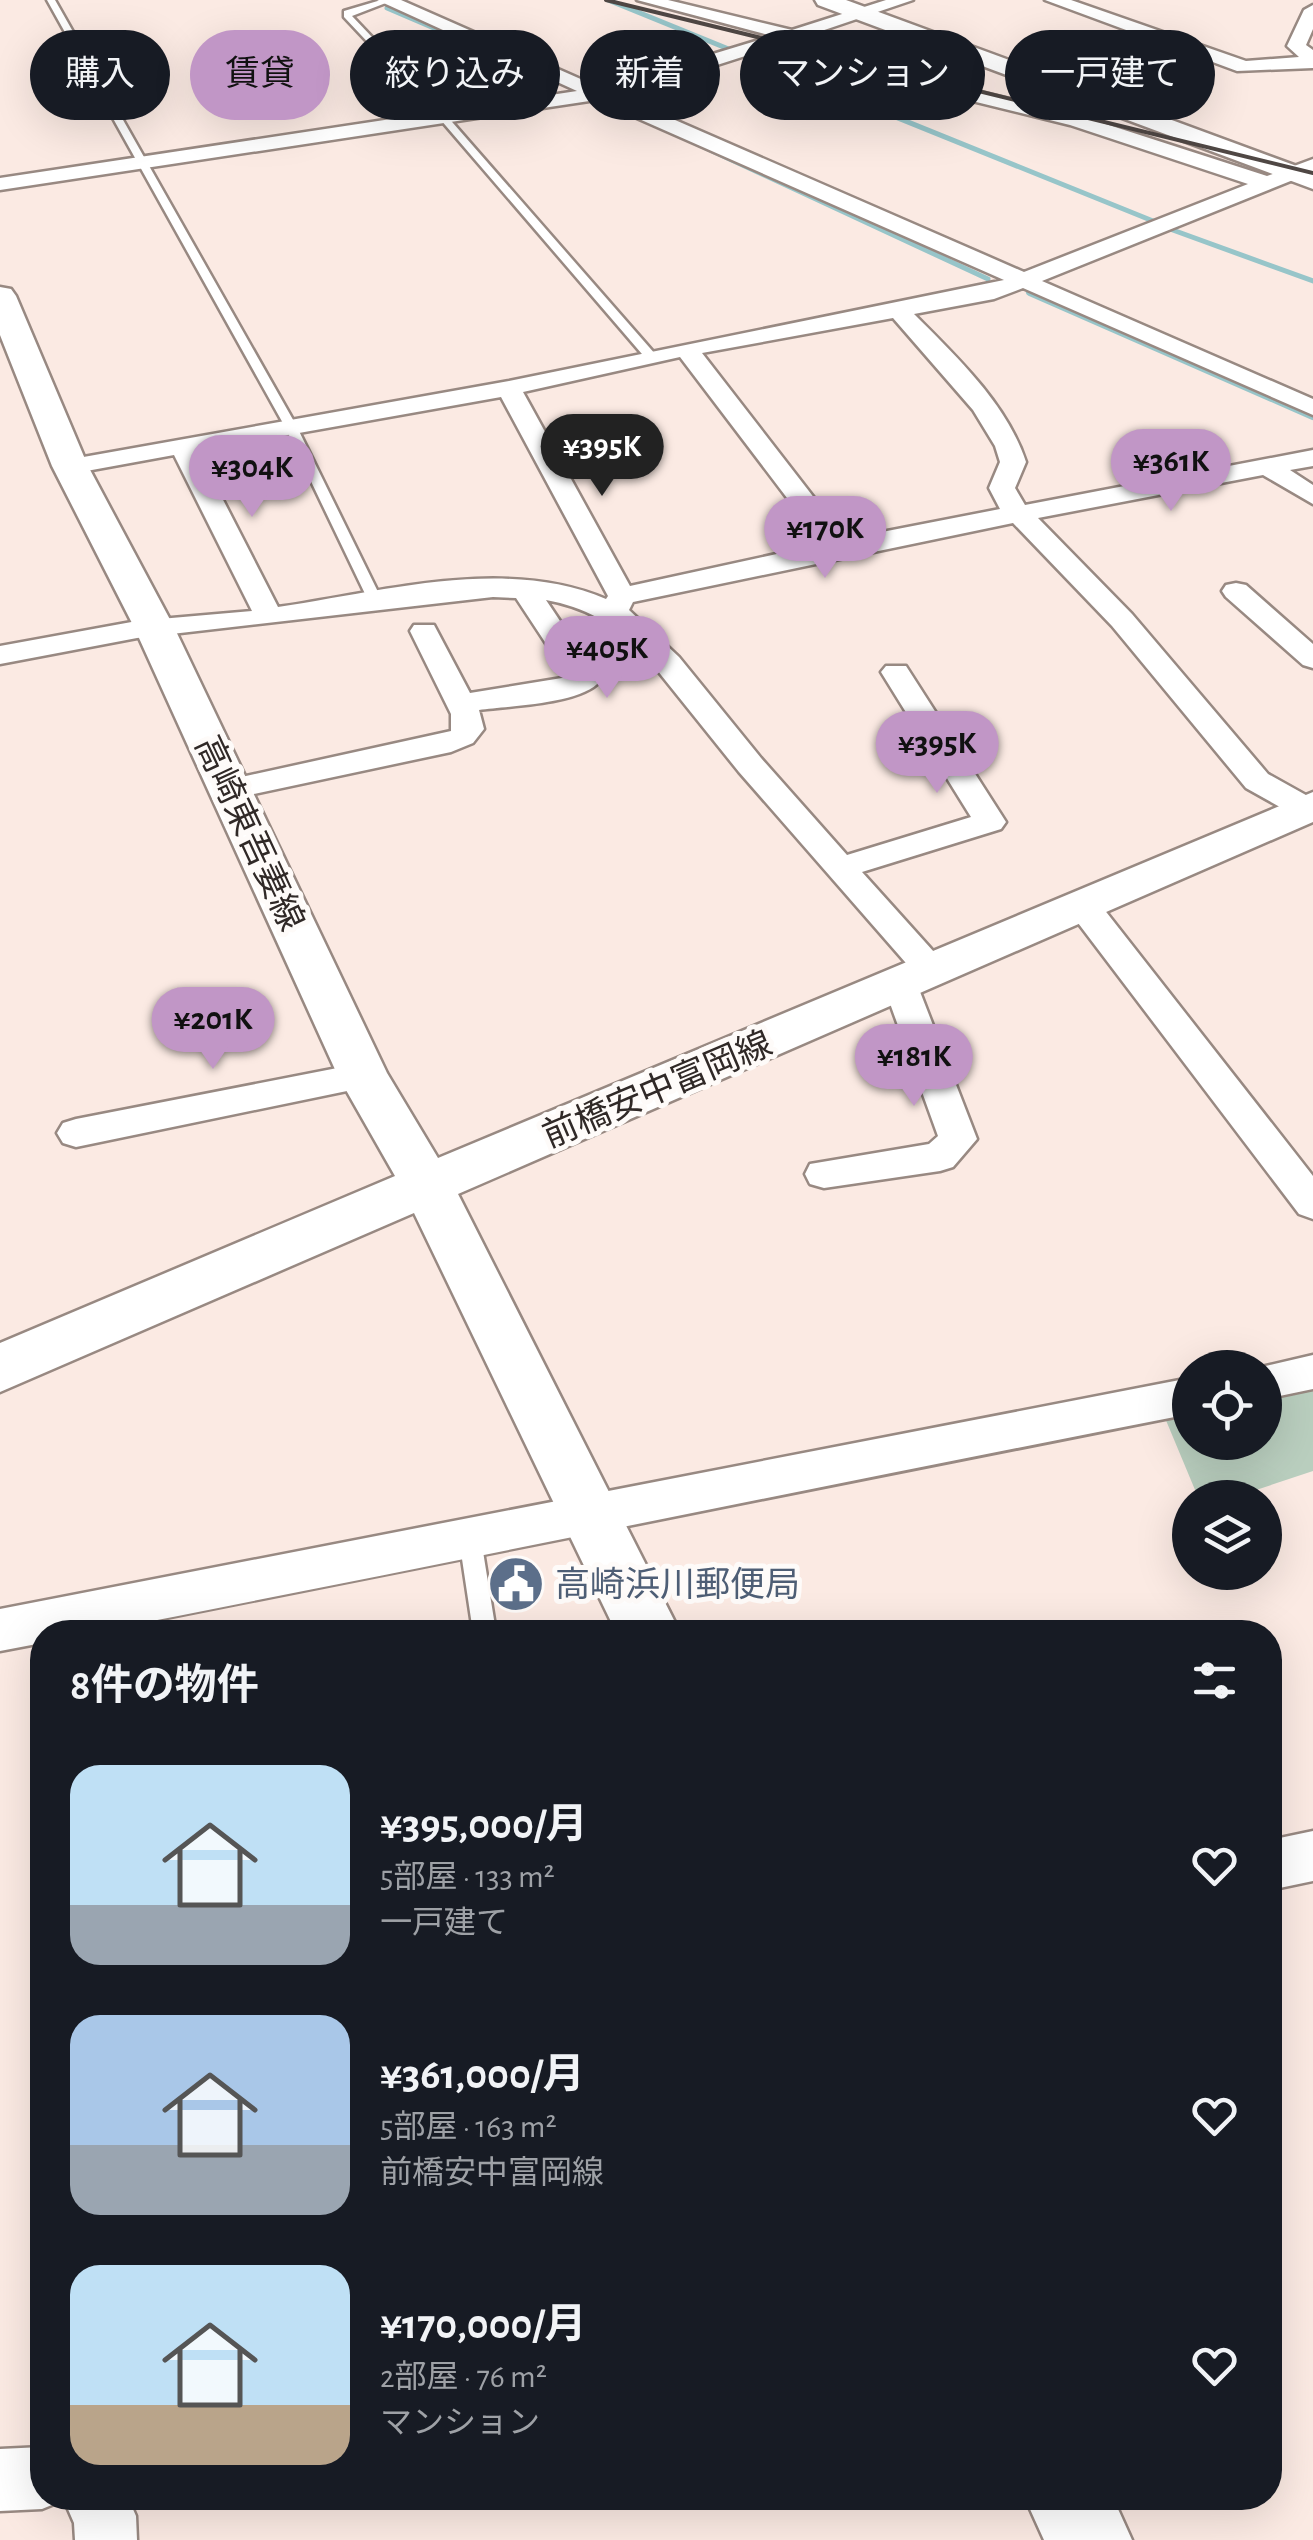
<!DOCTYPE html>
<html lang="ja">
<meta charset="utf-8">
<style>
body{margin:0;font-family:"Alegreya Sans","Noto Sans JP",sans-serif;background:#20242c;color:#f1f3f6;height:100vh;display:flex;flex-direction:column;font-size:38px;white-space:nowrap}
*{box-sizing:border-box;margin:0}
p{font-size:32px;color:#9ea1a6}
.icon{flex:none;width:55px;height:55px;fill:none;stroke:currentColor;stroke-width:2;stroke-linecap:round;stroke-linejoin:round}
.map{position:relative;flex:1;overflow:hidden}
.sheet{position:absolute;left:30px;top:1620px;width:1252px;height:890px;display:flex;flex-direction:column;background:#171b24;border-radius:40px;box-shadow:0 10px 40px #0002}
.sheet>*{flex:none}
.hud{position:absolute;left:30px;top:30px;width:1255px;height:90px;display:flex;gap:20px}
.tools{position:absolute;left:1172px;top:1350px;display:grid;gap:20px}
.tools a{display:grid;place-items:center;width:110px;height:110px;border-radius:50%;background:#171b24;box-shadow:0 10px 40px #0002;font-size:50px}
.price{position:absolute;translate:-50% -85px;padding:0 22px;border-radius:35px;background:#c196c6;color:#111;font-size:32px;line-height:65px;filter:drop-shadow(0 2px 5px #0008)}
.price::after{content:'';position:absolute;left:50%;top:60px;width:30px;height:22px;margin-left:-15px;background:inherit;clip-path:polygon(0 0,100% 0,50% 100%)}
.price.current{background:#222;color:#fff}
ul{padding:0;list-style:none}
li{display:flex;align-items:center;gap:30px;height:250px;padding:0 40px}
li span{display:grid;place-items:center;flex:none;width:280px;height:200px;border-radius:30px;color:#555}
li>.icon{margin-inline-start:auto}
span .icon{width:120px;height:120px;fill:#fffc;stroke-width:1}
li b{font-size:42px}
h2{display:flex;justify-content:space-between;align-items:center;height:120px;padding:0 40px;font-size:42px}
.pill{padding:0 35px;border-radius:45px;background:#171b24;box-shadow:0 10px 40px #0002;font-size:35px;line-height:90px}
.pill.current{background:#c196c6;color:#111}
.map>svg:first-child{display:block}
</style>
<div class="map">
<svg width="1313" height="2540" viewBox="0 0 1313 2540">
<rect width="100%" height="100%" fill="#fbeae3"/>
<path fill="#b9cebe" d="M1313,1388v83l-78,26h-37l-33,-79 25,-5v29h75v-44z"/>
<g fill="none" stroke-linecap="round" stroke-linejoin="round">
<path stroke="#97c5c9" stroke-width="5" d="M608,0l123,50
M387,8l152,65
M747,57l411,166
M695,143l293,136
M1170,229l143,52"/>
<path stroke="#97c5c9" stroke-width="8" d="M1030,292l283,124"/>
<g stroke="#988982" stroke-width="5">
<path id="service" d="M47,0h8l241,425 86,175 -2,3 -12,-3 -84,-175z
M381,0l10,1 -39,15 94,99 210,240v6h-8l-208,-242 -96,-102v-6z
M470,1529l8,3 3,7 15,93h-23l-14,-93 3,-7z"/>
</g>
<g stroke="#988982" stroke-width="5">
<path id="minor" d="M377,0h24l200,88 171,-52 -135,-36h31l124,30 94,-30h27l-130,44 301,73 183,59 46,-17v13l-271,109 271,118v16l-290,-127 -29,11 -80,15c42,42 93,90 112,148l-11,26 10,17 288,-55v16l-23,4 23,15v19l-50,-29 -225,43 94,96 136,160 45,25v18l-17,-1 -50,-28 -134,-162 -99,-103 -380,79 -4,8 50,47 82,101 86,97 124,-38 -90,-145 5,-6h20l100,156 -5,7 -139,43 81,90 5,8 -5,8 -12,4 -12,-4 -180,-206 -98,-122c-29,-27 -56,-43 -95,-50l54,81c-18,23 -92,25 -121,29l5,19 -11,14 -22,9 -221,47 -11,-3 -5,-7 5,-7 232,-51v-17l-41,-83 4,-6h20l36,68 98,-16 -52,-79 -23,-1 -356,41 -137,26v-18l137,-25 115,-10 -78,-156 -104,19 -13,-8 4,-5 448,-80 495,-101 -408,-180 -596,90v-12l577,-87zM764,50l306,75 178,59 -224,88 -404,-176zM893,318l80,92 22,36 5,16 -11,26 11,21 -154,30 -144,-186zM680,357l142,187 -192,42 -107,-194zM501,397l107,199 -2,3c-101,-43 -224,-7 -328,8l-80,-156z
M1045,0h26l175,61 53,-4 -12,-11 17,-36 9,-5v24l-7,16 7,5v18l-76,3z
M1236,583l10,2 67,59v24l-10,-3 -77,-68 -4,-6 4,-6z
M1084,896l12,3 217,277v43l-14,-5 -227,-299 -5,-8 5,-8z
M900,972l12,4 5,8 60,155 -24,28 -13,4 -116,17 -14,-4 -5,-10 5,-10 119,-20 9,-8 -55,-152 5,-8z
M363,1063l13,4 5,9 -5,9 -300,62 -13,-4 -6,-10 6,-10 13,-4z
M1313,1355v34l-48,10v-31h-8z
M1190,1378v36c-365,71 -730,147 -1095,218h-53v11l-42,8v-42z
M1313,1831v50l-43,9v-50z
M42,2447v51h86l8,18 1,24h-62l-1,-17 -10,-23 -22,9 -42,2v-62z"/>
</g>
<g stroke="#988982" stroke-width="5">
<path id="tertiary" d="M815,0h31l467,172v17l-495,-184z"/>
</g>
<g stroke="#988982" stroke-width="5">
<path id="primary" d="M0,287l11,2 5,7 72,170 86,161 213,446 51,85 875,-366v30l-855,372 222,438h-64l-202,-419 -414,179v-49l395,-167 -57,-100 -204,-449 -82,-161 -52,-131z
M1025,2498h88l19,42h-88z"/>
</g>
<use href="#service" fill="#fff" fill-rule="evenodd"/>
<use href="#minor" fill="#fff" fill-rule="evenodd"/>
<use href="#tertiary" fill="#fff" fill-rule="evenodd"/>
<use href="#primary" fill="#fff" fill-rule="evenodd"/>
<path stroke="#4f4744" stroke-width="4" d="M606,0l707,173"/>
</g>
<defs>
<g id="civic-disc" transform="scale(2.875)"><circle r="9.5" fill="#5c6f8a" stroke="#fefbf9"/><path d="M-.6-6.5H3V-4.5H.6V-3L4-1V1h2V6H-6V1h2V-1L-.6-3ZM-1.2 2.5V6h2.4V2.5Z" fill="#fff"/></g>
</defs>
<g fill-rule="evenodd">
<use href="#civic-disc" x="516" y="1584"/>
</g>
<g text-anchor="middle" stroke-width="10" stroke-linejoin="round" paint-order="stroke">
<g font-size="35" fill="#302927" stroke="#fefbf9">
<text transform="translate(250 833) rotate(65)" y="12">高崎東吾妻線</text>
<text transform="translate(657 1089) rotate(-23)" y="12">前橋安中富岡線</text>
</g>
<g font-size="35" fill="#4e5e75" stroke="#fefbf9" text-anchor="start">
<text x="555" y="1596">高崎浜川郵便局</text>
</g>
</g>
</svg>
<div class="tools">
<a><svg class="icon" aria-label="locate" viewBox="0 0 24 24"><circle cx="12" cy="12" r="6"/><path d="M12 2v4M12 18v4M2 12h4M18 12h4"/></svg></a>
<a><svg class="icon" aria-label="layers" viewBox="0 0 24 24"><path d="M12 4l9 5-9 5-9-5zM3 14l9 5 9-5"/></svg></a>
</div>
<b class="price current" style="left:602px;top:499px">¥395K</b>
<b class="price" style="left:1171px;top:514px">¥361K</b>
<b class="price" style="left:252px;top:520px">¥304K</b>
<b class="price" style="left:825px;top:581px">¥170K</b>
<b class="price" style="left:607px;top:701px">¥405K</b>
<b class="price" style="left:937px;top:796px">¥395K</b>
<b class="price" style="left:213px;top:1072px">¥201K</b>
<b class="price" style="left:914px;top:1109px">¥181K</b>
<div class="hud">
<a class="pill">購入</a>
<a class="pill current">賃貸</a>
<a class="pill">絞り込み</a>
<a class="pill">新着</a>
<a class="pill">マンション</a>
<a class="pill">一戸建て</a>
</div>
<section class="sheet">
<h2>8件の物件<svg class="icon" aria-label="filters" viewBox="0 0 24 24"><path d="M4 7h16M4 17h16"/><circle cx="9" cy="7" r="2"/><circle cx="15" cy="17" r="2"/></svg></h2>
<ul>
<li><span style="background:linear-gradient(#bfe0f5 70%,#9aa5b1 0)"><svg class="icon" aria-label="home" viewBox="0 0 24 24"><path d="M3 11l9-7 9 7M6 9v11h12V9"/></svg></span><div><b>¥395,000/月</b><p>5部屋 · 133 m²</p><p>一戸建て</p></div><svg class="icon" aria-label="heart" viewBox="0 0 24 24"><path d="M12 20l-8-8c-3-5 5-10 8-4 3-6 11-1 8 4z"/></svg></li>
<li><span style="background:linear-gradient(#a9c7e8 65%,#9aa5b1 0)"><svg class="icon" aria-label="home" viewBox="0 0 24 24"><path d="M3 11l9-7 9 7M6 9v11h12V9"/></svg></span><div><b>¥361,000/月</b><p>5部屋 · 163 m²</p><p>前橋安中富岡線</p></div><svg class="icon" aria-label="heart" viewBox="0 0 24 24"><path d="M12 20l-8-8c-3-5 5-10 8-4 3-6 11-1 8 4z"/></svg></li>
<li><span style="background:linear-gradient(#bfe0f5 70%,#b9a48a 0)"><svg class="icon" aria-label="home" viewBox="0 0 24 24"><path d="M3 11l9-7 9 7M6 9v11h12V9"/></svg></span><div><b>¥170,000/月</b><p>2部屋 · 76 m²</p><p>マンション</p></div><svg class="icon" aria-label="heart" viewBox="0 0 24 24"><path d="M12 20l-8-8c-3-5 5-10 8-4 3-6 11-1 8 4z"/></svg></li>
</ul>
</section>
</div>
